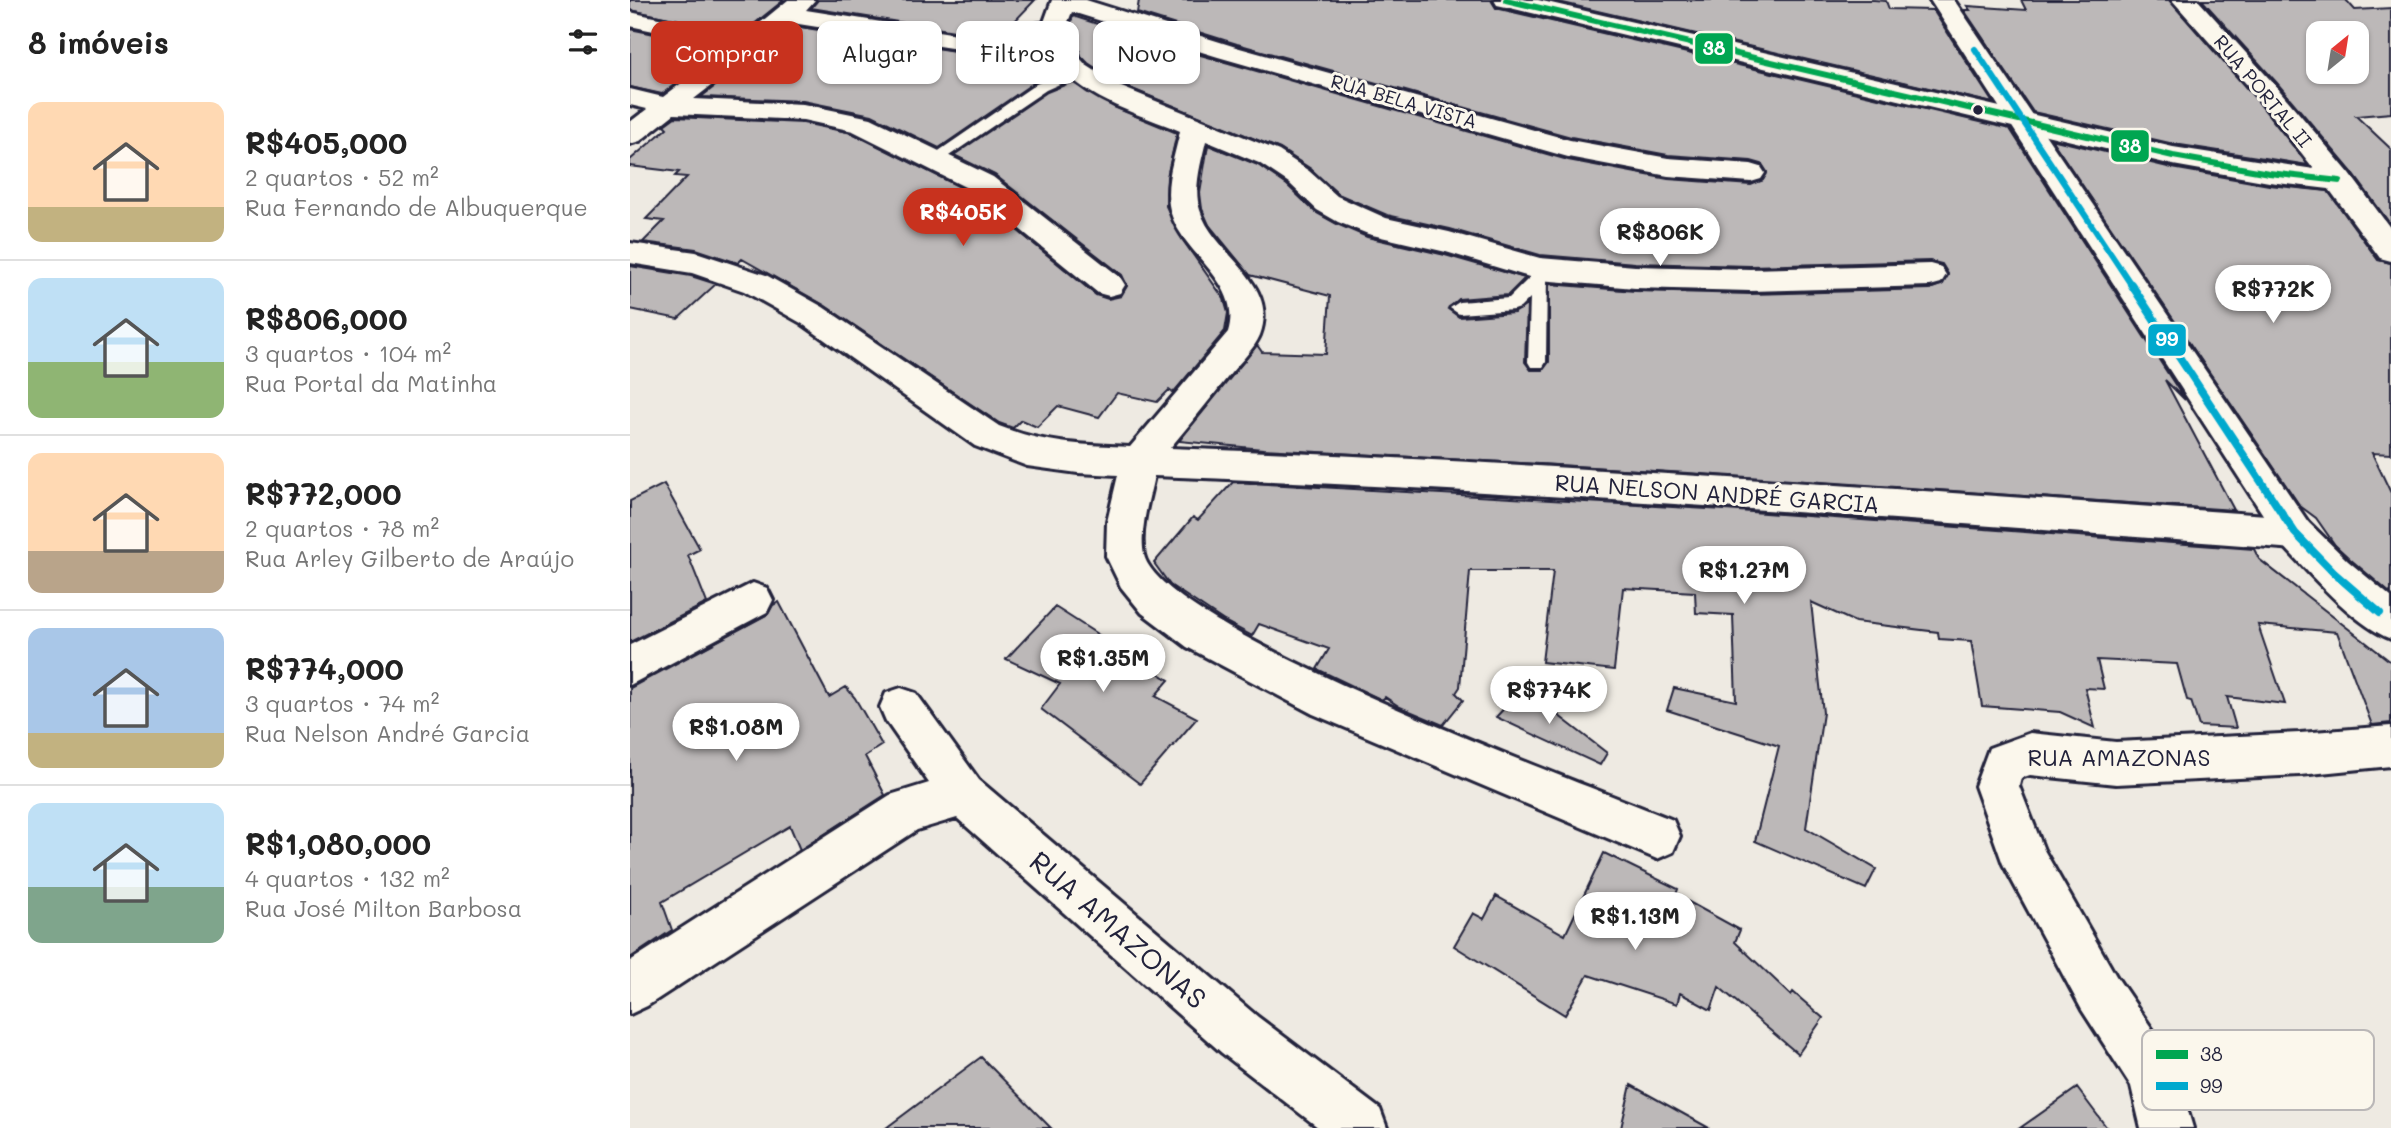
<!DOCTYPE html>
<html lang="pt">
<meta charset="utf-8">
<style>
body{margin:0;font-family:Mali,sans-serif;background:#f2f2f2;color:#222;height:100vh;display:flex;flex-direction:column;font-size:26px;white-space:nowrap}
*{box-sizing:border-box;margin:0}
p{font-size:23px;color:#767676}
.icon{flex:none;width:38px;height:38px;fill:none;stroke:currentColor;stroke-width:2;stroke-linecap:round;stroke-linejoin:round}
.map{position:relative;flex:1;overflow:hidden}
.details{display:flex;flex-direction:column;background:#fff;width:630px}
.details>*{flex:none}
.top-card{position:absolute;left:21px;top:21px;width:665px;height:63px;display:flex;gap:14px}
.needle{width:46px;rotate:30deg}
.controls{position:absolute;left:1676px;top:21px;display:grid;gap:14px}
.controls a{display:grid;place-items:center;width:63px;height:63px;border-radius:14px;background:#fff;box-shadow:0 2px 5px #0004;font-size:35px}
.price{position:absolute;translate:-50% -60px;padding:0 16px;border-radius:24px;background:#fff;color:#222;font-size:23px;line-height:46px;filter:drop-shadow(0 2px 4px #0008)}
.price::after{content:'';position:absolute;left:50%;top:42px;width:21px;height:16px;margin-left:-10px;background:inherit;clip-path:polygon(0 0,100% 0,50% 100%)}
.price.on{background:#c8321e;color:#fff}
ul{padding:0;list-style:none}
li{display:flex;align-items:center;gap:21px;height:175px;padding:0 28px}
li+li{border-top:2px solid #e0e0e0}
li span{display:grid;place-items:center;flex:none;width:196px;height:140px;border-radius:14px;color:#555}
li>.icon{margin-inline-start:auto}
span .icon{width:84px;height:84px;fill:#fffc;stroke-width:1}
li b{font-size:30px}
h2{display:flex;justify-content:space-between;align-items:center;height:84px;padding:0 28px;font-size:30px}
.chip{padding:0 24px;border-radius:14px;background:#fff;box-shadow:0 2px 5px #0004;font-size:24px;line-height:63px}
.chip.on{background:#c8321e;color:#fff}
main{display:flex;flex:1;min-height:0}
.map>svg:first-child{display:block}
</style>
<main>
<section class="details">
<h2>8 imóveis<svg class="icon" aria-label="filters" viewBox="0 0 24 24"><path d="M4 7h16M4 17h16"/><circle cx="9" cy="7" r="2"/><circle cx="15" cy="17" r="2"/></svg></h2>
<ul>
<li><span style="background:linear-gradient(#ffd9b3 75%,#c2b280 0)"><svg class="icon" aria-label="home" viewBox="0 0 24 24"><path d="M3 11l9-7 9 7M6 9v11h12V9"/></svg></span><div><b>R$405,000</b><p>2 quartos · 52 m²</p><p>Rua Fernando de Albuquerque</p></div></li>
<li><span style="background:linear-gradient(#bfe0f5 60%,#8fb573 0)"><svg class="icon" aria-label="home" viewBox="0 0 24 24"><path d="M3 11l9-7 9 7M6 9v11h12V9"/></svg></span><div><b>R$806,000</b><p>3 quartos · 104 m²</p><p>Rua Portal da Matinha</p></div></li>
<li><span style="background:linear-gradient(#ffd9b3 70%,#b9a48a 0)"><svg class="icon" aria-label="home" viewBox="0 0 24 24"><path d="M3 11l9-7 9 7M6 9v11h12V9"/></svg></span><div><b>R$772,000</b><p>2 quartos · 78 m²</p><p>Rua Arley Gilberto de Araújo</p></div></li>
<li><span style="background:linear-gradient(#a9c7e8 75%,#c2b280 0)"><svg class="icon" aria-label="home" viewBox="0 0 24 24"><path d="M3 11l9-7 9 7M6 9v11h12V9"/></svg></span><div><b>R$774,000</b><p>3 quartos · 74 m²</p><p>Rua Nelson André Garcia</p></div></li>
<li><span style="background:linear-gradient(#bfe0f5 60%,#7fa58c 0)"><svg class="icon" aria-label="home" viewBox="0 0 24 24"><path d="M3 11l9-7 9 7M6 9v11h12V9"/></svg></span><div><b>R$1,080,000</b><p>4 quartos · 132 m²</p><p>Rua José Milton Barbosa</p></div></li>
</ul>
</section>
<div class="map">
<svg width="1761" height="1128" viewBox="0 0 1761 1128">
<rect width="100%" height="100%" fill="#eeeae2"/>
<filter id="ink" filterUnits="userSpaceOnUse"><feTurbulence type="fractalNoise" baseFrequency=".0143" numOctaves="2"/><feDisplacementMap in="SourceGraphic" scale="14" xChannelSelector="R" yChannelSelector="G"/><feConvolveMatrix kernelMatrix="1 2 1 2 8 2 1 2 1" color-interpolation-filters="sRGB"/></filter>
<g filter="url(#ink)">
<path fill="#bcb8b8" stroke="#22223b" stroke-width="2" fill-rule="evenodd" d="M0,0h154l-41,33 -113,-23z
M188,0h217l-25,26 32,-5 5,25 -236,-38z
M509,0h352l5,8 514,121 175,271 -20,-20 69,130 -642,-43 -329,-18 -84,-8 78,-96 5,7 64,2 4,-58 -80,-21 -41,-50 -7,-16 -2,-16 8,-48 50,20 29,20 28,27 22,12 30,13 78,18 80,23 -17,17 -49,4 -11,10 11,8 55,-4 13,-8 -2,57 6,8h12l6,-8v-78l86,7 115,3 180,-5 13,-5 5,-10 -6,-10 -12,-3 -180,5 -115,-3 -95,-8 -90,-26 -63,-14 -49,-21 -27,-25 -31,-20 -160,-65 -32,-21 -7,-7 -10,-34 2,-6 61,20 434,124 100,19 83,6 12,-5 4,-8 -5,-8 -11,-3 -83,-6 -97,-18 -334,-93 -100,-31z
M920,0h324l12,1 3,8 44,1 60,93z
M1391,0h148l86,98 53,67 -134,-21 -141,-32 -69,-102h6l-3,-4 59,4z
M1572,0h144l9,10 36,-2v105l-35,3 35,33v76l-39,-53 -75,-89zM1689,33h38v39h-38z
M163,26l265,41 3,4 -26,11 -96,66 -67,-33 -69,-14 -102,-4z
M0,29l93,19 -61,46 -32,-7z
M442,82l42,25 63,26 -10,44 -1,29 16,33 42,60 4,14 -3,18 -52,62 -4,-3 -12,12 -40,-9 -18,24 -41,-11 -21,21 -16,-7 -8,8 -14,-5 -175,-118 -82,-46 -4,4 -42,-14 -53,-7 21,-21 -18,-2 41,-42 -12,-1 4,-4 -49,-6v-6l37,-32 -3,-3 11,-8 128,6 49,10 120,60 124,102 12,4 13,-3 6,-10 -5,-11 -127,-100 -41,-20 93,-63z
M1421,139l121,29 97,17 59,6 50,69 13,3v191l-19,-1 19,40v101l-41,-35 -15,-14 -19,-27 -16,-12z
M0,266l61,10 25,8 -38,35 -48,-10z
M603,482l492,28 529,39 5,10 132,103v61l-19,2 -35,-93 -79,-7 27,79 -58,-7 9,31 -37,-2 -8,-25 -4,-1 -10,-36 -80,-4 7,29 -19,-1 10,40 -35,-16 -78,-6 -11,-65 -32,-2 -1,-7 -83,-10 -44,-20 12,111 -17,115 70,41 -10,20 -111,-48 24,-95 -112,-36 7,-22 62,13 -3,-86 -37,-2 -1,-21 -72,-4 -9,82 -72,-8 11,-91h-83l-10,116 -4,6 7,7 -20,25 -43,-18 -15,-10 -3,3 -65,-31 12,-20 -70,-25 -7,12 -28,-15 -54,-36 -16,-22 39,-46 5,3z
M34,484l36,65 -12,6 19,48 -77,39v-141z
M149,602l50,95 17,-10 9,11 27,47 -17,11 20,39 -85,55 -10,-24 -128,76 10,28 -42,28v-270l138,-74 5,-9z
M425,607l114,73 -14,16 42,22 -57,66 -99,-75 19,-25 -54,-25z
M893,688l84,65 -7,12 -104,-48z
M974,853l74,36 -2,6 64,35 -5,12 56,53 2,-3 30,26 -25,36 -79,-67 -8,23 -31,-17 -3,11 -89,-29 -23,40 -111,-69 19,-33 11,6 12,-23 69,39z
M351,1057l70,71h-165z
M1001,1085l78,43h-88z
M1447,1088l30,40h-87z"/>
<g fill="none" stroke-linecap="round" stroke-linejoin="round">
<g stroke="#22223b" stroke-width="5">
<path id="service" d="M447,67l5,1v6l-36,16 -106,72h-10l-3,-3 109,-75z
M909,263l8,6 -1,93 -3,5h-12l-3,-5 2,-64 -10,10 -6,2 -55,4 -9,-6 9,-6 50,-4 21,-21 3,-12z"/>
</g>
<g stroke="#22223b" stroke-width="6">
<path id="minor" d="M158,0h27l-9,10 245,39 -7,-27 8,-22h34l150,47 334,93 98,18 83,6 10,3 4,6 -4,6 -10,3 -83,-6 -100,-19 -350,-100 -146,-45 -4,10 11,35 7,8 33,21 160,65 30,20 28,25 49,22 63,14 91,26 95,8 115,3 180,-5 11,3 5,8 -5,8 -11,3 -180,5 -115,-3 -96,-8 -93,-28 -78,-18 -30,-12 -21,-12 -28,-27 -30,-20 -53,-22c-5,22 -13,48 -6,69 13,44 80,72 60,125 -6,14 -19,26 -29,38 -20,25 -40,50 -61,75 375,14 751,43 1125,69l13,5 6,11 -6,11 -13,5c-380,-29 -760,-58 -1141,-73 -5,24 -15,54 -10,79 18,76 444,230 529,265l7,16 -7,16 -16,7 -344,-145 -126,-67 -45,-34 -21,-26 -15,-31 1,-34 11,-47 -40,-2 -51,-7 -52,-20 -174,-123 -57,-32 -52,-18 -62,-10v-20l66,9 70,23 57,32 176,119c46,18 83,19 131,21l98,-115c16,-53 -51,-78 -59,-127 -4,-24 6,-50 11,-74 -40,-17 -93,-30 -121,-66l-267,-42 -98,76 109,5 68,14 122,59 127,100 5,8 -5,8 -11,3 -11,-3 -125,-102 -120,-60 -50,-11 -129,-6 -34,27 -10,3v-22l17,-13 -17,-4v-16l33,8 66,-50 -99,-21v-14l114,24z
M864,0h44l635,147 141,22 -57,-73 -85,-96h26l77,85 75,89 41,55v32l-11,-3 -51,-69 -60,-7 -96,-17 -667,-158 -9,-2z
M123,583l14,5 6,12 -6,12 -137,73v-40z
M271,688l15,5 63,87 279,237 122,92 7,19h-68l-97,-75 -265,-235 -40,12 -270,176 -17,8v-53l260,-166 39,-12 -43,-62 -6,-14 6,-14z
M1761,726v40l-91,9 -184,9 -86,-9 -9,3 -2,8 25,64 72,126 56,82 21,70h-52l-10,-42 -49,-76 -79,-146 -28,-78 14,-38 41,-15 86,9 184,-9z"/>
</g>
<g stroke="#22223b" stroke-width="6">
<path id="tertiary" d="M1300,0h24l354,522 40,39 43,36v42c-37,-14 -82,-66 -109,-95z"/>
</g>
<use href="#service" fill="#fbf7ec" fill-rule="evenodd"/>
<use href="#minor" fill="#fbf7ec" fill-rule="evenodd"/>
<use href="#tertiary" fill="#fbf7ec" fill-rule="evenodd"/>
<g stroke="#fbf7ec" stroke-width="10">
<path id="bus-1" d="M876,0l667,156 96,17 71,8"/>
</g>
<g stroke="#fbf7ec" stroke-width="10">
<path id="bus-2-far1" d="M1345,49l157,237"/>
</g>
<g stroke="#fbf7ec" stroke-width="13">
<path id="bus-2" d="M1501,284l164,249 39,40 46,40"/>
</g>
<use href="#bus-1" stroke="#00a651" stroke-width="6"/>
<use href="#bus-2-far1" stroke="#00a9ce" stroke-width="6"/>
<use href="#bus-2" stroke="#00a9ce" stroke-width="8"/>
</g>
</g>
<circle fill="#22223b" stroke="#fbf7ec" stroke-width="2.5" cx="1348" cy="110" r="6"/>
<g text-anchor="middle" stroke-width="6" stroke-linejoin="round" paint-order="stroke">
<g font-size="19" fill="#22223b" stroke="#fbf7ec">
<text transform="translate(1633 91) rotate(50)" y="7">RUA PORTAL II</text>
<text transform="translate(774 101) rotate(16)" y="7">RUA BELA VISTA</text>
</g>
<g font-size="23" fill="#22223b" stroke="#fbf7ec">
<text transform="translate(1087 494) rotate(4)" y="8">RUA NELSON ANDRÉ GARCIA</text>
<text x="1489" y="766">RUA AMAZONAS</text>
</g>
<g font-size="28" fill="#22223b" stroke="#fbf7ec">
<text transform="translate(488 930) rotate(41)" y="10">RUA AMAZONAS</text>
</g>
</g>
<rect x="1512" y="1030" width="232" height="80" rx="10" fill="#fbf7ec" stroke="#bab7b7" stroke-width="2"/>
<rect x="1526" y="1050" width="32" height="9" fill="#00a651"/>
<rect x="1526" y="1082" width="32" height="8" fill="#00a9ce"/>
<g font-size="19" fill="#22223b">
<text x="1570" y="1061">38</text>
<text x="1570" y="1093">99</text>
</g>
<g stroke="#fbf7ec" stroke-width="2.5">
<rect x="1064" y="32" width="40" height="33" rx="7" fill="#00a651"/>
<rect x="1480" y="129" width="40" height="34" rx="7" fill="#00a651"/>
<rect x="1517" y="323" width="40" height="34" rx="7" fill="#00a9ce"/>
</g>
<g font-size="19" text-anchor="middle" font-weight="bold" fill="#fff">
<text x="1084" y="55">38</text>
<text x="1500" y="153">38</text>
<text x="1537" y="346">99</text>
</g>
</svg>
<div class="controls">
<a><svg class="needle" viewBox="-14 -14 28 28"><path d="M0-13l5 13h-10z" fill="#e53935"/><path d="M0 13l5-13h-10z" fill="#767676"/></svg></a>
</div>
<b class="price on" style="left:333px;top:248px">R$405K</b>
<b class="price" style="left:1030px;top:268px">R$806K</b>
<b class="price" style="left:1643px;top:325px">R$772K</b>
<b class="price" style="left:1114px;top:606px">R$1.27M</b>
<b class="price" style="left:473px;top:694px">R$1.35M</b>
<b class="price" style="left:919px;top:726px">R$774K</b>
<b class="price" style="left:106px;top:763px">R$1.08M</b>
<b class="price" style="left:1005px;top:952px">R$1.13M</b>
<div class="top-card">
<a class="chip on">Comprar</a>
<a class="chip">Alugar</a>
<a class="chip">Filtros</a>
<a class="chip">Novo</a>
</div>
</div>
</main>
